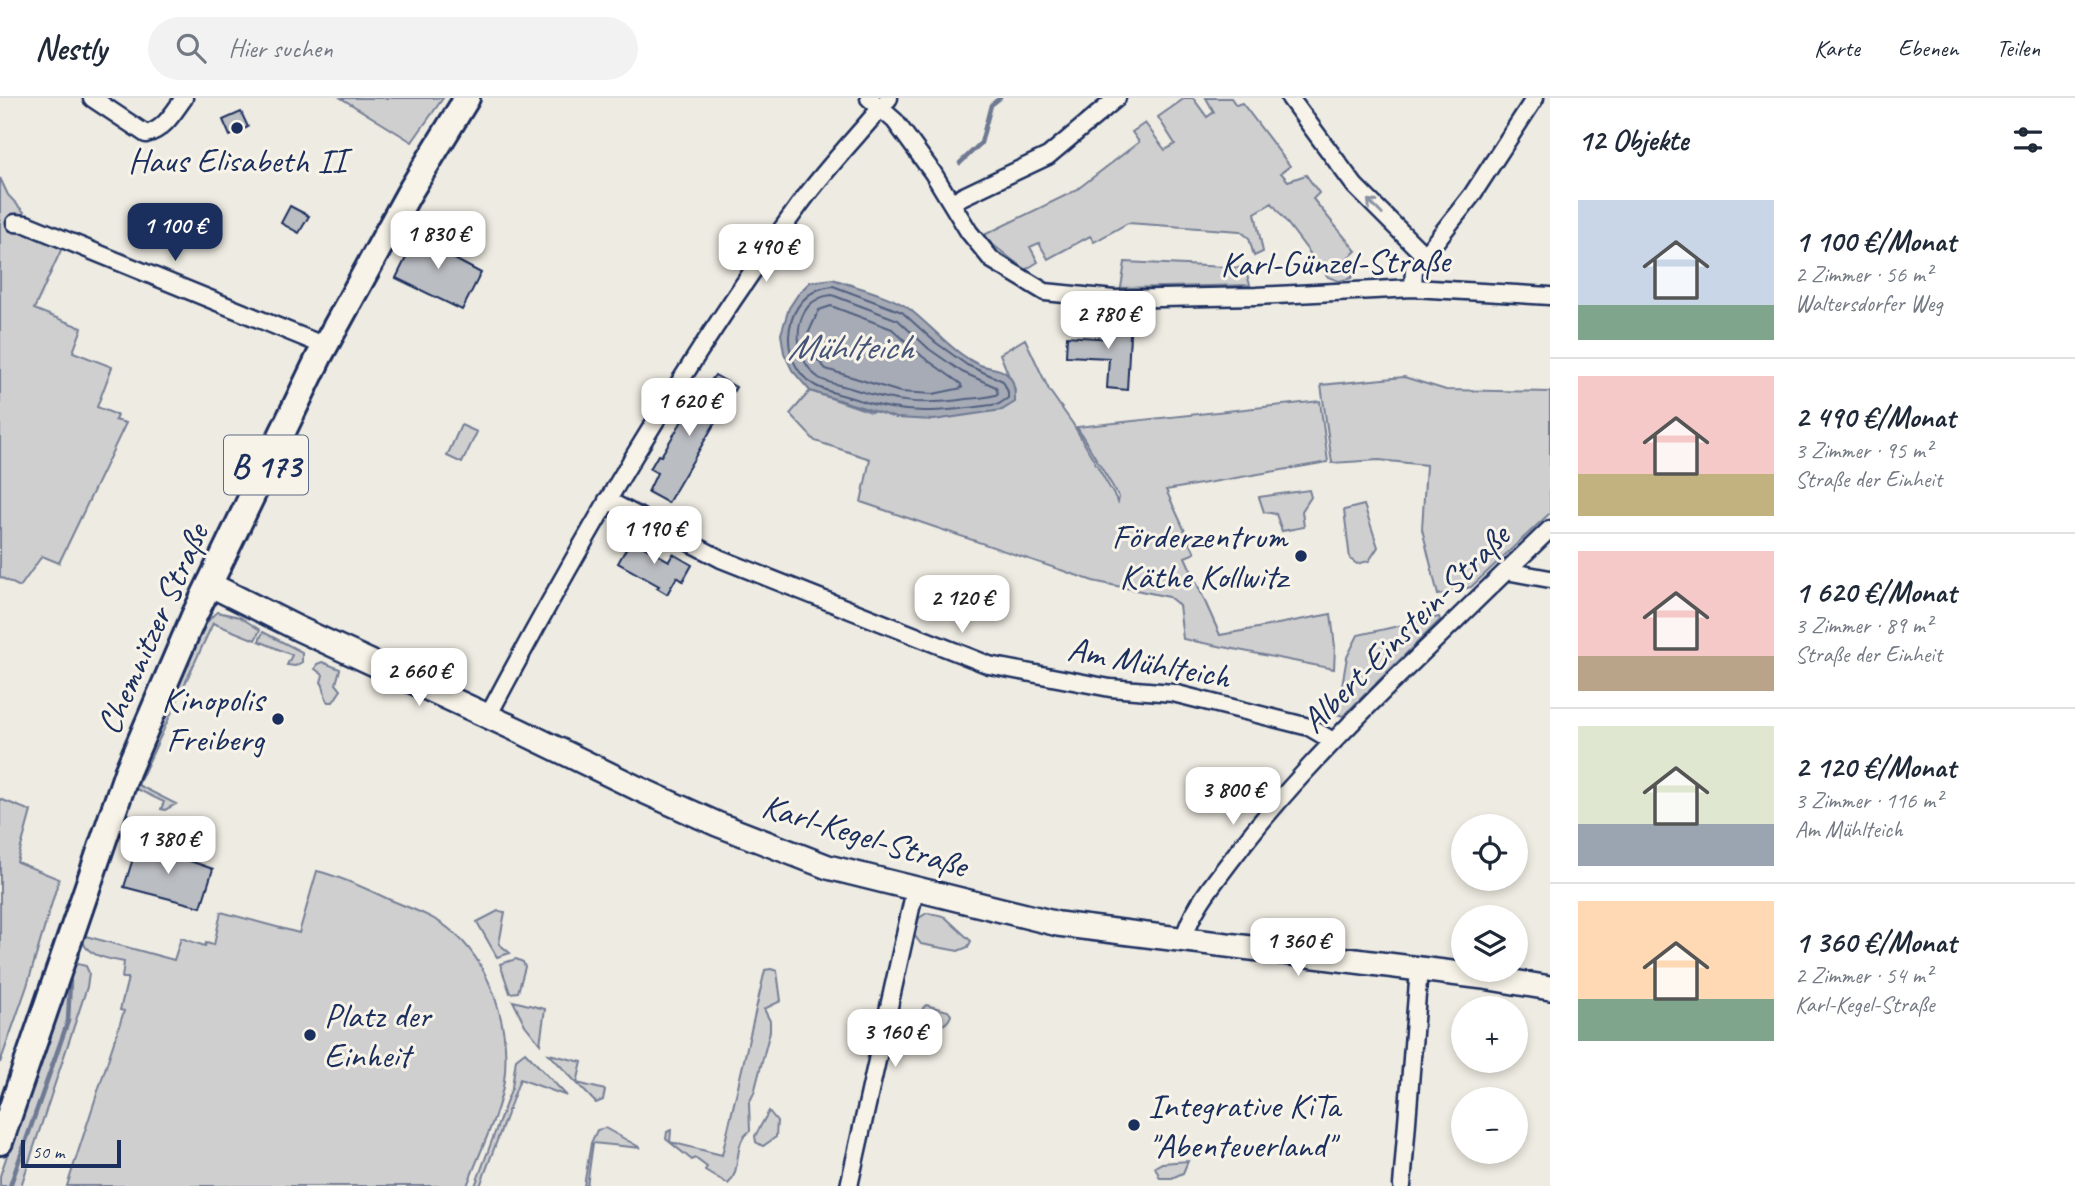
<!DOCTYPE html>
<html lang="de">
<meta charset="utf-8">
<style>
body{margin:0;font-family:Caveat,sans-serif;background:#f2f2f3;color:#1f2937;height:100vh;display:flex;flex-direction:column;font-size:26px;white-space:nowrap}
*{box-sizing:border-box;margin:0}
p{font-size:23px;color:#747a83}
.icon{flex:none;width:38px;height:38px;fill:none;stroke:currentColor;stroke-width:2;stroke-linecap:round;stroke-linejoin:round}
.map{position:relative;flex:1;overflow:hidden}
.sheet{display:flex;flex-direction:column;background:#fff;width:525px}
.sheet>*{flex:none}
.fabs{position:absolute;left:1451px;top:716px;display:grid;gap:14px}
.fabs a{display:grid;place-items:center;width:77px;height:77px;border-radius:50%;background:#fff;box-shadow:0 4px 10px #0003;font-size:35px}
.scale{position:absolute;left:21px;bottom:18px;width:100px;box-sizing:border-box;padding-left:7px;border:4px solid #1b2f5e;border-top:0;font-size:19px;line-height:24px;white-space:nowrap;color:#1b2f5e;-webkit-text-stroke:5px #f7f3e8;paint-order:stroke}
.price{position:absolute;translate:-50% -60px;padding:0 16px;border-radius:14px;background:#fff;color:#222;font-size:23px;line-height:46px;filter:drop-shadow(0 2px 4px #0008)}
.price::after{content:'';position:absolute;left:50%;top:42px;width:21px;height:16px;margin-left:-10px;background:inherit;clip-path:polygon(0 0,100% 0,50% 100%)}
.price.current{background:#1b2f5e;color:#fff}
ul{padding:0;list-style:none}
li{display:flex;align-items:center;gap:21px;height:175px;padding:0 28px}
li+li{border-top:2px solid #e0e1e3}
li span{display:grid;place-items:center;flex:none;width:196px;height:140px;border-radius:0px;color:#555}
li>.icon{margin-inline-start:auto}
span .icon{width:84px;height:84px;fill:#fffc;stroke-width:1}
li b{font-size:30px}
h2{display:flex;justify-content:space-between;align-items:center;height:84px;padding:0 28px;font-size:30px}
header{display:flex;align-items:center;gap:42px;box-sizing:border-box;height:98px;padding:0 35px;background:#fff;border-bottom:2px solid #e0e1e3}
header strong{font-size:33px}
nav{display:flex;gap:38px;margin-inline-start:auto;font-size:24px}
.search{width:490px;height:63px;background:#f2f2f3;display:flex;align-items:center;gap:18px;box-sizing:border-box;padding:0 24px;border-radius:38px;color:#747a83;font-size:26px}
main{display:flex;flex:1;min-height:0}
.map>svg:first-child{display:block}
</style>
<header>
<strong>Nestly</strong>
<div class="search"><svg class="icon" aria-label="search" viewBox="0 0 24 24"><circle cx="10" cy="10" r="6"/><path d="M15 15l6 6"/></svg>Hier suchen</div>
<nav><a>Karte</a><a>Ebenen</a><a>Teilen</a></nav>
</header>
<main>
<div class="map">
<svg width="1550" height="1088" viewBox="0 0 1550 1088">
<rect width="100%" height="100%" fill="#eeebe2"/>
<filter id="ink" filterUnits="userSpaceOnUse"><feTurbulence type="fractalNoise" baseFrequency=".0143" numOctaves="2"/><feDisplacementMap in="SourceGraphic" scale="14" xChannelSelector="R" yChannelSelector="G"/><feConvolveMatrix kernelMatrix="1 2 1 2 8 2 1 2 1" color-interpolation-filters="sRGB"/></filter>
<g filter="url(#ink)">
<path fill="#cfcfcf" stroke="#757f96" stroke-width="2" d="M341,0h102l-31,44z
M1185,0h8l14,19 7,-5 -8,-14h25l5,7 6,-2 48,63 -9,7 7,8 18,-6 13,18 -6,6 43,52 -11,10 10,11 -4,6 -12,3 -11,-4 -56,-74 -17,10 8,39 -9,4 -5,-18 -9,-7 -112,-8 -34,19 -4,-6 -42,23 -9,-16 -9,4 8,15 -13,8 -43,-34 93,-45 64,-49 -7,-10 13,-9 20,27 10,-6 -17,-27z
M0,80l8,17 16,17 -2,19 40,17 -28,61 48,19 -9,24 39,15 -15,40 20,8 -2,5 11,3 -67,140 -17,-7 -22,31 -20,-10z
M1125,164l120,6 5,17 -129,3z
M1025,241l24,51 24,34 45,78 1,-5 -42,-70 243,-26 8,61 -162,28 29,63 -10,4 35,78 111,-21 4,33 -1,22 -151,-30 -4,-34 -10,-8 -76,-16 -232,-79 9,-43 -55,-18 -25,-27 20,-23 61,21 144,-21 -15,-37z
M1404,279l42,13 104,2v121l-79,74 -33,8 -16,-66 4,-64 -47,-5 -47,3 -11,-78z
M461,327l16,7 -15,31 -15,-7z
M1309,392l2,7 -9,14 2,16 -22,4 -6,-17 -12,-2 -5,-15z
M1364,407l14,42 -9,14 -12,3 -7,-5 -6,-49z
M217,514l23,5 20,13 -5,10 -42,-17 -75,162 38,19 -11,6 -4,-1 3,-7 -27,-13 -3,6 -3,-1c17,-44 36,-87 57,-130 7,-16 14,-41 29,-52z
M1439,519l1,3 -97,96 -6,-2 10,-57 11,-22z
M263,534l39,20v10l-7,4 -8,-1 5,-10 -33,-14z
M322,564l18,7 -4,15 5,6 -8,12h-5c-5,-6 -2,-14 -7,-20l2,-7 -8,-6 2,-5z
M0,701l31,12 -14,51 42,17 -32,107 -27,77z
M317,773c24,6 46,16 69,27 20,9 44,16 62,30 43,33 63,100 56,153 -4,31 -26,75 -37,105h-400l57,-175 -4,-1 8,-32h-6l2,-16c-16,-3 -43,-7 -42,-27l92,25 7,-22 24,8 1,-3 8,2 7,-33 78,21z
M498,813l7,1 -6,32 11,9 -13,4 -20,-35z
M927,815c6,1 13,1 18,4 4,4 24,22 26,24l-3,6 -10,4 -37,-7 -7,-9 5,-17z
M516,861l7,3 2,5 -7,25 -8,1 -10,-29z
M78,866l8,2 3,7 -2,14 -66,199h-21v-10l71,-210z
M771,871l6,2 4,30 -17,8 6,12v10l-16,62 -5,10 1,28c-18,12 -7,38 -22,53l-23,-14 2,-3 -12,-9 -3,2 -26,-21 1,-7 4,-2 -1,12 52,13 43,-185z
M513,903l32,8 -5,35 -15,-19z
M926,907l22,6 3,4c-4,14 -24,16 -31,4l3,-11z
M525,954l42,44 -47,-17 -40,107h-5l37,-99 4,-28z
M549,956l33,8 -5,21 28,7 -2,10 -7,3z
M769,1013l8,10 -1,16 -13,9 -7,-4 -1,-6z
M605,1030l36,20 -48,-5 -6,43h-3l7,-43 6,-13z
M1188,1063l-5,12 -11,5h-12l-5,-11 7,-4z"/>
<path fill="#a6abb5" stroke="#6e7992" stroke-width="2" d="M833,181c19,7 60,17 75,29 23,17 44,45 72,57 10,4 21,2 29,11 6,7 6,18 6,26l-13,8 -68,10 -38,-2 -86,-27 -18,-21 -8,-17 -3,-19 8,-26 10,-15 11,-11z"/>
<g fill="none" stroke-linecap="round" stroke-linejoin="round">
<path stroke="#536181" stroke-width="2" d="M833,188l69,26 33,30 32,23 36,16 5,11v6l-9,6c-58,8 -90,13 -147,-6 -12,-4 -25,-6 -36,-12 -42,-22 -34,-96 17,-100z
M832,197l66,25 31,29 33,23 34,15 2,7c-10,4 -21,4 -32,5 -45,7 -73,3 -116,-11 -10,-3 -23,-5 -31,-10 -30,-21 -28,-80 13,-83z
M831,208l61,23 31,28 38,27 1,4 -29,6 -33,-2 -74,-23 -12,-13 -6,-22 11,-24z"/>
<path stroke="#6e7992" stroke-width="4.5" d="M960,65l21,-20 10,-38 9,-7
M10,1088l58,-165 2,-40"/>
</g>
<path fill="#babdc2" stroke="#1b2f5e" stroke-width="2" d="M241,14l7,15 -18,9 -7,-16z
M290,108l19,10 -10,17 -18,-10z
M420,131l34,17 -5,10 32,17 -19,37 -66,-32z
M1112,218l19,1 -4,73 -20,-2 2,-30 -43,-2 1,-20 44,3z
M715,277l21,12 -68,116 -20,-11 9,-19 -7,-4 8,-14 3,1 30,-50 -4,-2 8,-12 5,3z
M631,442l38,21 4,-7 19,11 -9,16 -6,-4 -10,17 -10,-6 2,-2 -41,-23z
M138,745l75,26 -12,38 -77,-20z"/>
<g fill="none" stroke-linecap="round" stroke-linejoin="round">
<g stroke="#1b2f5e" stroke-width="21">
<path id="street" d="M92,0l54,36c18,-4 27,-21 38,-36
M869,0l26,23 38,52 36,59 23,28 53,32 69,7 142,-3 157,-8 137,8
M1290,0l65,88 69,69
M951,104l97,-46 69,-58
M15,125l11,1 299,122
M1413,190l1,-19 58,-74 63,-97
M607,402l114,59 268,106 121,23 63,5 136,34 24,14
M1506,473l44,8
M488,618c94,-177 194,-350 312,-512 27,-37 60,-71 89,-106
M1183,843c8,-31 30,-57 49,-82 47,-63 102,-119 157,-174 54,-53 107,-104 161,-156
M849,1088l66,-296
M1402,1088l17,-217"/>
</g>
<g stroke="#1b2f5e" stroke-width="28">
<path id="secondary" d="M209,486l90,45 221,102 117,57 80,36 111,43 230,57 426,53 66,11"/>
</g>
<g stroke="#1b2f5e" stroke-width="30">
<path id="primary" d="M0,1044l127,-370 67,-156 125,-259 90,-164 58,-95"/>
</g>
<use href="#street" stroke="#f7f3e8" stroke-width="16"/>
<use href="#secondary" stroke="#f7f3e8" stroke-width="23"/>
<use href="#primary" stroke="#f7f3e8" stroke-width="24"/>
</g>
<defs><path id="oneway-shaft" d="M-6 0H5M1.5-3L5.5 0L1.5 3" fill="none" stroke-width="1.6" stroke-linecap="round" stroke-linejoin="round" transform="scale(1.75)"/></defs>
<use stroke="#8991a3" href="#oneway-shaft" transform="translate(1375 109) rotate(-134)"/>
</g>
<g fill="#1b2f5e" stroke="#f7f3e8" stroke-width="2.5">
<circle cx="237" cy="30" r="7"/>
<circle cx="1301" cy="458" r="7"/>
<circle cx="278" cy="621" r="7"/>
<circle cx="310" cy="937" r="7"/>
<circle cx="1134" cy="1027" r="7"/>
</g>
<g text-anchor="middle" stroke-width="6" stroke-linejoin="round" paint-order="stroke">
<rect fill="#f7f3e8" stroke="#5d6a87" stroke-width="2" x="224" y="337.5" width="84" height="59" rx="5"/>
<g font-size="33" font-weight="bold" fill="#1b2f5e">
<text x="266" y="379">B 173</text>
</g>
<g font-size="35" fill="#1b2f5e" stroke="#f7f3e8" text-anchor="end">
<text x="237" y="74" text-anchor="middle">Haus Elisabeth II</text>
<text x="1287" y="450">Förderzentrum<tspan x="1287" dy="40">Käthe Kollwitz</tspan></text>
<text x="264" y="613">Kinopolis<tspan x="264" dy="40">Freiberg</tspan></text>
<text x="324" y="929" text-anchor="start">Platz der<tspan x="324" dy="40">Einheit</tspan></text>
<text x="1148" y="1019" text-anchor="start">Integrative KiTa<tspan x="1148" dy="40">"Abenteuerland"</tspan></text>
</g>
<g font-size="35" fill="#1b2f5e" stroke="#f7f3e8">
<text transform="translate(1335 164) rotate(-1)" y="12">Karl-Günzel-Straße</text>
<text transform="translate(1405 530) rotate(-45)" y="12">Albert-Einstein-Straße</text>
<text transform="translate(152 531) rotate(-66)" y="12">Chemnitzer Straße</text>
<text transform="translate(1149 564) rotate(10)" y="12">Am Mühlteich</text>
<text transform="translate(865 737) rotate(17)" y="12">Karl-Kegel-Straße</text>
</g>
<g font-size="37" font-style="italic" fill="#455478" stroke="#f7f3e8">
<text x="850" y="261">Mühlteich</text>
</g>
</g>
</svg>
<div class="fabs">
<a><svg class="icon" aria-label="locate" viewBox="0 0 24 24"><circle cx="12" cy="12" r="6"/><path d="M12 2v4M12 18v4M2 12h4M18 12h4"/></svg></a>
<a><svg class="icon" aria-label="layers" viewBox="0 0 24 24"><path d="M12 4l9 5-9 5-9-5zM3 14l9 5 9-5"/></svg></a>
<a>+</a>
<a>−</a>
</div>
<div class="scale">50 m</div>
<b class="price current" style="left:175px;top:165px">1 100 €</b>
<b class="price" style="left:438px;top:173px">1 830 €</b>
<b class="price" style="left:766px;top:186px">2 490 €</b>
<b class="price" style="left:1108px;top:253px">2 780 €</b>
<b class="price" style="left:689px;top:340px">1 620 €</b>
<b class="price" style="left:654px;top:468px">1 190 €</b>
<b class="price" style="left:962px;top:537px">2 120 €</b>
<b class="price" style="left:419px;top:610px">2 660 €</b>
<b class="price" style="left:1233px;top:729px">3 800 €</b>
<b class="price" style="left:168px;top:778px">1 380 €</b>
<b class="price" style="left:1298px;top:880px">1 360 €</b>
<b class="price" style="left:895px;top:971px">3 160 €</b>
</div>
<section class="sheet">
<h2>12 Objekte<svg class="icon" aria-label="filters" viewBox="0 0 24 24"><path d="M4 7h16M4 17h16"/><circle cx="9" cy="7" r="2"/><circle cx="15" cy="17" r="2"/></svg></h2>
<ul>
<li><span style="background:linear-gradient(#c9d6e8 75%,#7fa58c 0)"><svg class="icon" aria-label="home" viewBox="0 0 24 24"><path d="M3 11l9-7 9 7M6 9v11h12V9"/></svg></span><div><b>1 100 €/Monat</b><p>2 Zimmer · 56 m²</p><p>Waltersdorfer Weg</p></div></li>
<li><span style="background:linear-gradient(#f6c9c9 70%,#c2b280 0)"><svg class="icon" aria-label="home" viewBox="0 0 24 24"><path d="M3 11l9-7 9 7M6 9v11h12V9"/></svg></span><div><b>2 490 €/Monat</b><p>3 Zimmer · 95 m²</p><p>Straße der Einheit</p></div></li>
<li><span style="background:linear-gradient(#f6c9c9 75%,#b9a48a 0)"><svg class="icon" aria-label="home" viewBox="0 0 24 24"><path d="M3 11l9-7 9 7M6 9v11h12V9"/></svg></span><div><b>1 620 €/Monat</b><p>3 Zimmer · 89 m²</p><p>Straße der Einheit</p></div></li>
<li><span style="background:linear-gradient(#dfe7d0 70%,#9aa5b1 0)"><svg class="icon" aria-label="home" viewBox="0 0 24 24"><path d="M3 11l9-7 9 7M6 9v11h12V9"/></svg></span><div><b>2 120 €/Monat</b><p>3 Zimmer · 116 m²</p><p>Am Mühlteich</p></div></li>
<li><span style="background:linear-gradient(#ffd9b3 70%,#7fa58c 0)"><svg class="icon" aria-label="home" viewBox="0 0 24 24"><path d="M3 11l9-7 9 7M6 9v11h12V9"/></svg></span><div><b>1 360 €/Monat</b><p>2 Zimmer · 54 m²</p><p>Karl-Kegel-Straße</p></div></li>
</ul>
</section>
</main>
